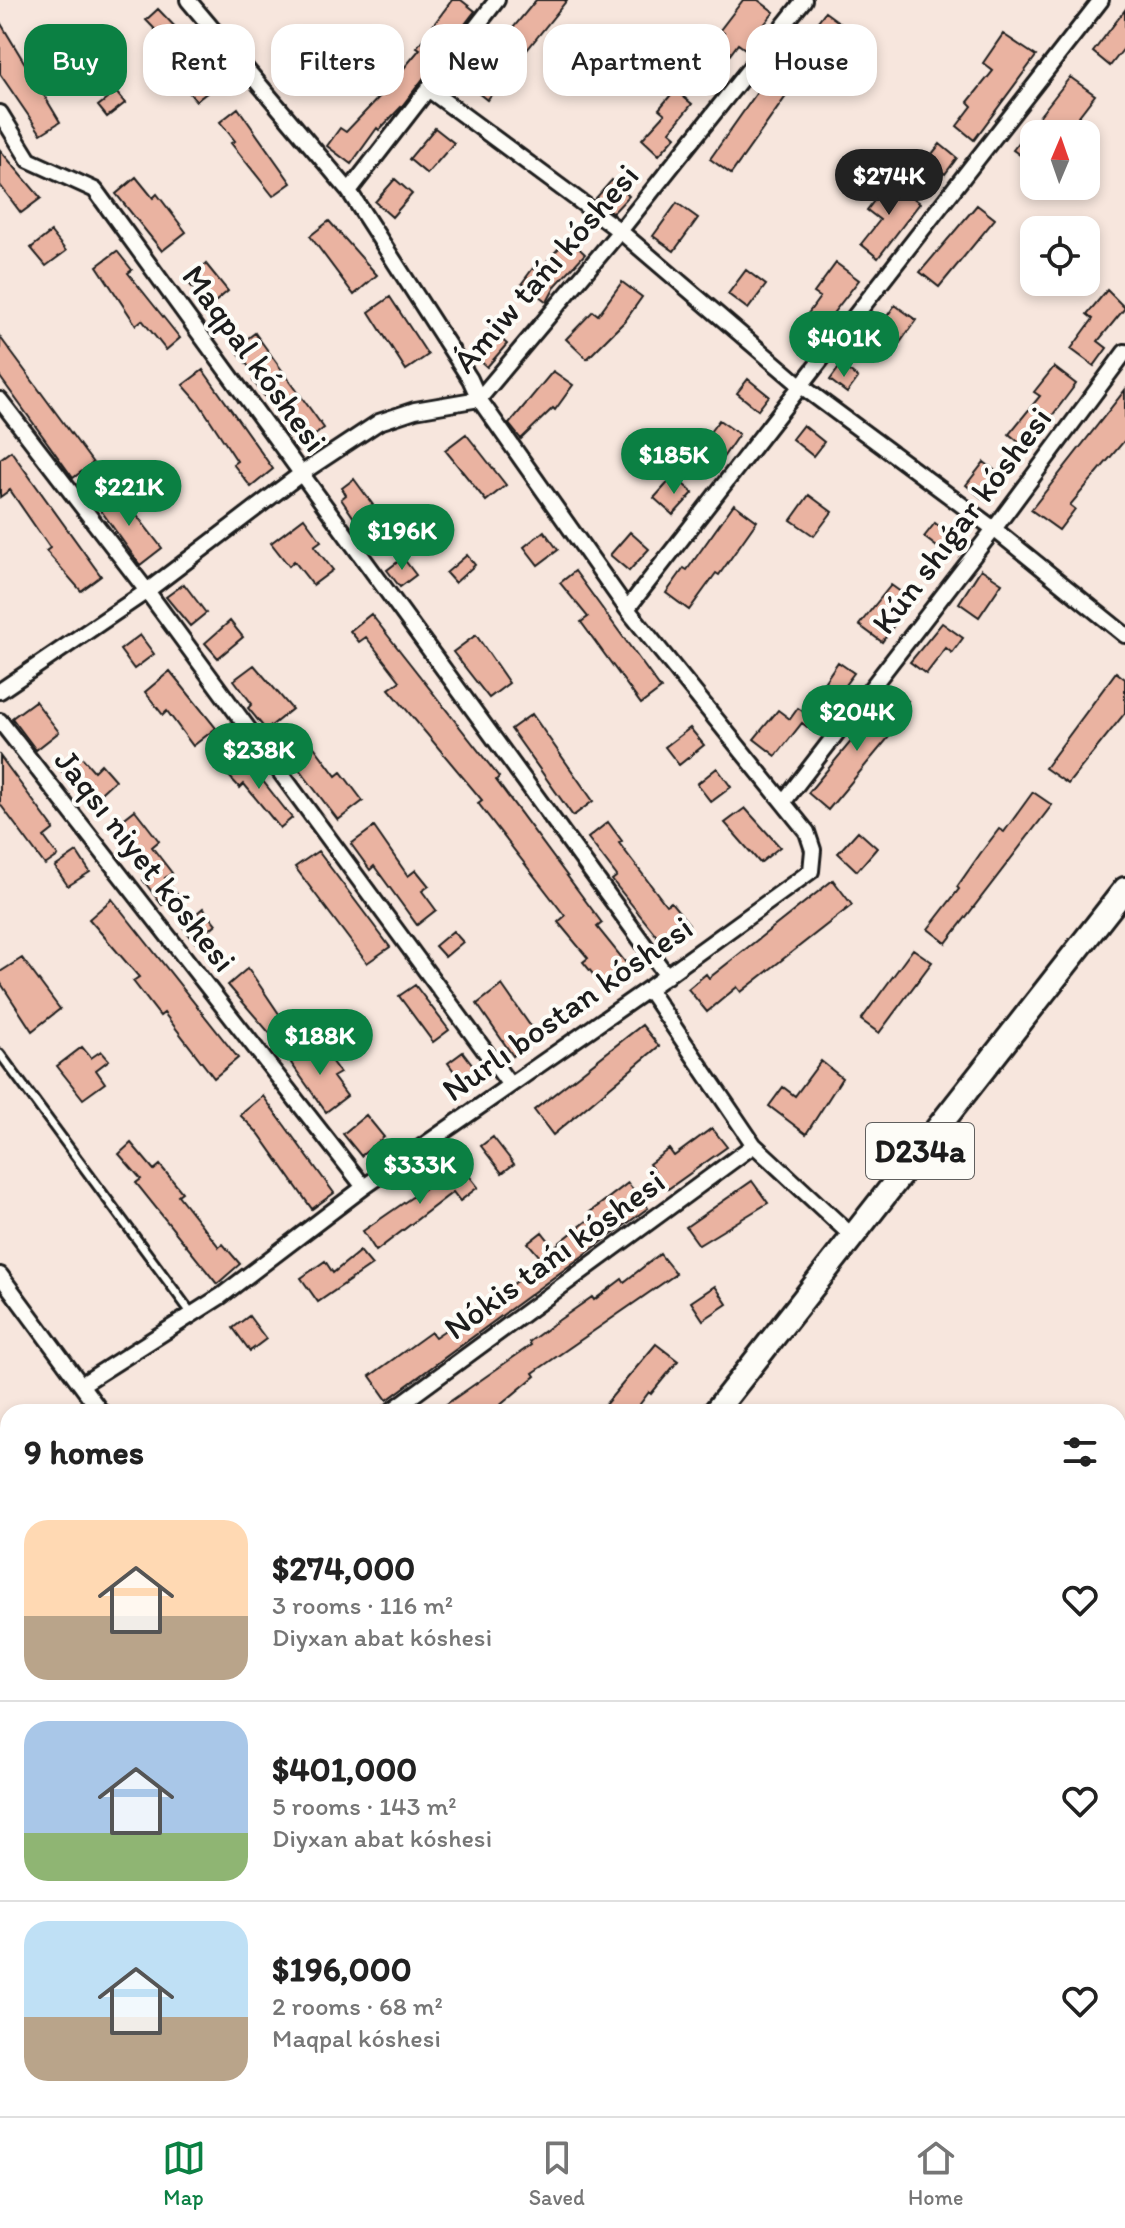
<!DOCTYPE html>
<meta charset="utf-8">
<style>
body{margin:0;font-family:Itim,sans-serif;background:#f2f2f2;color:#222;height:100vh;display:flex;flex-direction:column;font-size:30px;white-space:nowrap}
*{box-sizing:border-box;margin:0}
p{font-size:26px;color:#767676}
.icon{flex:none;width:44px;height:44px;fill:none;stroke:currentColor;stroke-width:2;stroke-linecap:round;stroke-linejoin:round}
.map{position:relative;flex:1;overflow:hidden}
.panel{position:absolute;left:0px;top:1404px;width:1126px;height:712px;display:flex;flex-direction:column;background:#fff;border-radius:24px 24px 0 0;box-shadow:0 4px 12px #0003}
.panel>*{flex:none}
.banner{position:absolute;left:24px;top:24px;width:1078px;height:72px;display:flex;gap:16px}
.needle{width:52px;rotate:2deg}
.buttons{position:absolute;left:1020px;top:120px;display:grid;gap:16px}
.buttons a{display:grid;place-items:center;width:80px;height:80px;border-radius:16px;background:#fff;box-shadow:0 4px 12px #0003;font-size:40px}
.price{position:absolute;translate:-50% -68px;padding:0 18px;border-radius:28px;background:#0b8043;color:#fff;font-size:26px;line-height:52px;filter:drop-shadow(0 2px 4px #0008)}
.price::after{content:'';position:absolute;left:50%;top:48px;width:24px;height:18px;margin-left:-12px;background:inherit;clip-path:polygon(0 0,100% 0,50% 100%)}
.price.active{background:#222;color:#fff}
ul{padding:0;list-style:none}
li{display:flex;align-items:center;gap:24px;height:200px;padding:0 24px}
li+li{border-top:2px solid #e0e0e0}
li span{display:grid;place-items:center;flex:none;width:224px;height:160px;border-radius:24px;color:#555}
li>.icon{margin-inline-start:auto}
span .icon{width:96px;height:96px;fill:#fffc;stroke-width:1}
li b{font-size:34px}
h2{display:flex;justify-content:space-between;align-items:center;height:96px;padding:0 24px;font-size:34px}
.pill{padding:0 28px;border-radius:24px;background:#fff;box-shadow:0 4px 12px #0003;font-size:28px;line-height:72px}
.pill.active{background:#0b8043;color:#fff}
.dock{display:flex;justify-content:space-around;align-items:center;height:112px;border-top:2px solid #e0e0e0;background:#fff;font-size:22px;color:#767676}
.dock a{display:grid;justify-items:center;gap:4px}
.dock .active{color:#0b8043}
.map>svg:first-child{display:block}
</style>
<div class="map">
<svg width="1125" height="2116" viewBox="0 0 1125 2116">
<rect width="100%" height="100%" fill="#f7e6dd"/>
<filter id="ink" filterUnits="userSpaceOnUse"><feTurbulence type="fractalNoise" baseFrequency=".0125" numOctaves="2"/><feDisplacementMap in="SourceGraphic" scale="16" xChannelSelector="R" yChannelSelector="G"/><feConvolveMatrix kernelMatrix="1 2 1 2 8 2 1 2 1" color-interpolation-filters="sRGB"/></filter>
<g filter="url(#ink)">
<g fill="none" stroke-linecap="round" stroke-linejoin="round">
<path stroke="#6c89a3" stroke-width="5" d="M1118,1697l7,-2"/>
</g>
<path fill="#eab3a1" stroke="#1c1c1c" stroke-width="2" d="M452,0h9l14,11 -73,95 -23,24 -2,-2 -26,36 -24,-18 13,-18 6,4 37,-39 37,-44 -3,-2z
M536,0h31l-80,100 -20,-16z
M743,0h15l16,12 -29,37 -7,-5 -20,27 -15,-10 21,-28 -4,-3z
M158,9l23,24 -12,11 -23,-24z
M1125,10v37l-15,19 -17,-14z
M825,12l22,16 -16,22 -8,-6 -92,130 -21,-15 79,-112 6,4z
M0,22l60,100 -19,12 -41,-60z
M1003,34l33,22 -62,84 -17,-14 15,-20 -4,-4 25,-31 -10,-8z
M184,45l32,41 -20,15 -32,-40z
M1070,77l25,18 -30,39h-31v31l-21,-15z
M675,90l17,14 -22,27 6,5 -17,19 -17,-16 23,-25 -6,-5z
M116,92l9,11 -18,14 -9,-11z
M238,108l53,75 -18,13 -42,-53 4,-2 -15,-19z
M435,128l19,15 -27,31 -18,-15z
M940,144l17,14 -12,16 -18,-14z
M0,150l41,48 -20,15 -21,-28z
M136,177l17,21 4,-4 29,38 -24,19 -46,-57z
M395,179l17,15 -20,23 -17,-15z
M612,180l17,16 -16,17 -18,-14z
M890,180l30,23 -42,55 -17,-14 19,-24 -13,-10z
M677,203l21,15 -24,33 -21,-15z
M977,205l18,14 -56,68 -19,-15z
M329,221l48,54 -23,20 -44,-59z
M51,232l15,19 -20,15 -15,-18z
M568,238l17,16 -29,31 -9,17 -25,-19 11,-15 5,3z
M117,251l15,19 -4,3 52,65 -14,12 -24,-30 -6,5 -39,-59z
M836,263l23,17 -50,64 -15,-11 26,-36 -6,-4z
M206,264l22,27 -19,16 -23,-27z
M746,270l20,15 -18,24 -20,-15z
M622,282l20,15 -17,24 -38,38 -21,-20 27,-28 5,4z
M1107,290l18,18 -27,33 9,7 -13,18 -23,-17 22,-30 -6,-5z
M390,297l38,58 -22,15 -37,-58z
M895,305l21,15 -17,24 -21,-15z
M490,329l17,15 -20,23 -17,-15z
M255,333l69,95 -22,17 -49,-64 4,-3 -22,-30z
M0,337l93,126 -20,15 -73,-101z
M841,365l17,13 -11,15 -17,-13z
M1054,367l22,17 -49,65 -18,-15 31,-38 -6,-4z
M203,370l70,99 -22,18 -18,-23 4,-3 -38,-58 -16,-18z
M553,371l20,14 -18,25 -2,-2 -32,31 -12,-15z
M748,379l21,17 -11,14 -21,-17z
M1125,390v50l-55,65 5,4 -16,21 -28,-20z
M719,420l20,14 -17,25 -21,-15z
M803,425l21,17 -11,14 -21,-17z
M466,434l40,51 -20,16 -41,-51z
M11,451l90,125 -20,15 -35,-40 4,-3 -40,-58 -10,7v-38z
M984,462l22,17 -19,23 -21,-17z
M674,476l19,17 -20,22 -19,-17z
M354,479l19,26 -19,13 -13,-19 5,-4 -4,-7z
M117,490l45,58 -22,17 -43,-60z
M809,495l23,17 -18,24 -23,-16z
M734,504l23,17 -38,54 -3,-2 -27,37 -23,-17 18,-25 3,2z
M365,516l17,21 -11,8 -16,-21z
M304,518l17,23 -7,5 19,24 -20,15 -19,-24 -5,5 -18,-23z
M935,523l21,16 -11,14 -21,-16z
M544,531l14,19 -20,15 -14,-18z
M630,532l19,17 -20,22 -19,-16z
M467,555l8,10 -20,18 -9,-10z
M403,558l13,17 -16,12 -13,-17z
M981,569l21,14 -23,34 -20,-14z
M575,571l86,118 -20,15 -60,-82 7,-5 -28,-34z
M184,584l22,29 -16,13 -24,-29z
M891,585l21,15 -30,42 -23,-17z
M371,614l128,163 -3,3 106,143 -5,4 30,37 -26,20 -18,-22 5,-4 -30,-36 7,-6 -87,-113 4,-3 -93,-111 11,-8 -34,-44 -7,5 -9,-11z
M230,621l13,16 -25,21 -13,-15z
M942,623l21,15 -11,15 -6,-5 -20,26 -16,-12z
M140,635l14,19 -20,15 -14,-19z
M476,635l33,48 -20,15 -36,-46z
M838,662l16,11 -43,57 -9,-7 -26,33 -22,-17 24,-29 12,9 8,-11 6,4z
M254,665l38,44 -26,21 -18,-22 4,-4 -18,-24z
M170,671l46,57 -23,18 -26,-35 -4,4 -18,-23z
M1116,672l9,7v34l-57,71 -23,-16z
M894,690l14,11 -25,31 6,5 -61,73 -20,-17z
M35,701l24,31 -23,18 -24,-32z
M532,714l61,87 -20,15 -62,-87z
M690,728l14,17 -25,20 -14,-18z
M309,740l27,36 5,-4 22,29 -25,19 -49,-64z
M79,754l15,17 7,-7 14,16 -25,23 -29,-33z
M0,756l54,73 -10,8 14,19 -13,9 -45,-61z
M244,757l48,61 -12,10 -36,-44 -4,4 -14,-15z
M717,768l14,19 -20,15 -14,-18z
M1033,792l19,13 -106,138 -18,-14 31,-40 -2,-2 23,-33 19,-25 5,3z
M745,808l35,39 -20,16 -35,-40z
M135,810l24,31 -7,6 20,26 -7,5 12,16 -15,11 -19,-25 6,-4 -37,-48z
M608,822l14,19 -3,2 47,62 5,-3 18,22 -25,21 -52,-65 5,-4 -29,-38z
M374,827l34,49 8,-6 13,16 -7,5 14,19 -19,15 -43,-59 -4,4 -19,-26z
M858,831l19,17 -20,23 -19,-18z
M318,851l72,96 -23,16 -72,-96z
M77,852l13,20 -22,14 -13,-19z
M833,880l19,25 -111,87 -4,-5 -30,25 -19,-23 18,-15 3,4z
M112,899l126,159 -24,20 -50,-65 -4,3 -27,-35 6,-4 -50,-58z
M203,908l13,16 -21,18 -13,-16z
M453,931l10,11 -18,15 -10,-11z
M913,949l19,13 -53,71 -18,-13z
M22,958l38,51 -28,22 -32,-49v-10z
M248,968l44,65 -14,10 -50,-58z
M415,985l34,45 -16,12 -34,-46z
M502,985l36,52 -25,19 -36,-52z
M642,1025l17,21 -106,89 -19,-25z
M318,1043l22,30 -7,4 14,19 -21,16 -35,-49z
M82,1047l9,11 10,-7 8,9 -13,10 9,13 -22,16 -26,-33z
M463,1052l16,21 -15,12 -16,-22z
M821,1061l21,17 -36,56 -37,-28 14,-19 12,9z
M263,1096l71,97 -22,16 -53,-75 -19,-19z
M366,1115l18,22 -23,19 -18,-22z
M712,1128l15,19 -59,42 -19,-25 20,-15 5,7z
M493,1137l21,27 -12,9 -21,-27z
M131,1143l23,27 6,-5 22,27 -4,3 41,52 4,-3 17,20 -23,20 -81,-101 5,-4 -22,-25z
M460,1164l18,23 -18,14 -7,-9 -77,59 -13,-20z
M752,1181l16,22 -69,42 -13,-18z
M628,1183l20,25 -261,192 -17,-24 61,-44 4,5 84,-57 -2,-3 24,-19 -13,-15 14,-11 12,15 39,-31 -3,-4z
M360,1251l12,14 -54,37 -17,-24 24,-17 8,12z
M660,1254l16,20 -143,99 2,3 -43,36h-57l96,-67 -2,-3 30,-22 33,-23 2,3 28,-21 2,3z
M715,1286l12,18 -24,16 -12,-18z
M249,1316l17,23 -16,12 -17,-23z
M656,1344l22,17 -27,33 -2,-2 -15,20h-35z"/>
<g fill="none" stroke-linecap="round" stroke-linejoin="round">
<g stroke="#1c1c1c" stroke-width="13">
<path id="service" d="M0,1054l192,260"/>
</g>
<g stroke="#1c1c1c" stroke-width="20">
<path id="minor" d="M428,89l192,142 180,154 194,144 131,106
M0,113l29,47 66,30 572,786
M349,191l148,-191
M0,400l147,191 363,494
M627,609l474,-609
M0,691l147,-100 155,-118 77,-51 36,-12 64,-11 141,-168 184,-231
M0,721l364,466
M785,800l209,-271 131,-177
M648,989l106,156 98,91
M0,1275l101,137
M81,1385l140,-89 143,-109 284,-198 163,-118 2,-21 -6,-18 -180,-223 -148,-210 -9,-20 -121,-188 -161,-191
M390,1412l364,-267
M0,1538l8,-10
M0,1844l8,-9"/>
</g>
<g stroke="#1c1c1c" stroke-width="28">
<path id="primary" d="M715,1412l410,-523
M162,2116l6,-8"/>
</g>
<use href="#service" stroke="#fdfcf7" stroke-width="7"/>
<use href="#minor" stroke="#fdfcf7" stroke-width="14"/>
<use href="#primary" stroke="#fdfcf7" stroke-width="22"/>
</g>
</g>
<g text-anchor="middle" stroke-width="8" stroke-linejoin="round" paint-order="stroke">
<rect fill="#fdfcf7" stroke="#605f5e" stroke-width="2" x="866" y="1123" width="108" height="56" rx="6"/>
<g font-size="32" font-weight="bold" fill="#1c1c1c">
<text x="920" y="1162">D234a</text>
</g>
<g font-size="34" fill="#1c1c1c" stroke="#fdfcf7">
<text transform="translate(545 268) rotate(-49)" y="12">Ámiw tańı kóshesi</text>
<text transform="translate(255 358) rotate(54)" y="12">Maqpal kóshesi</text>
<text transform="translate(961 520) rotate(-53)" y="12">Kún shıǵar kóshesi</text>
<text transform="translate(146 860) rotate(52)" y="12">Jaqsı niyet kóshesi</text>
<text transform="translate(567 1008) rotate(-35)" y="12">Nurlı bostan kóshesi</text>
<text transform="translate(554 1254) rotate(-36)" y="12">Nókis tańı kóshesi</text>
</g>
</g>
</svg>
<div class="buttons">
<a><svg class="needle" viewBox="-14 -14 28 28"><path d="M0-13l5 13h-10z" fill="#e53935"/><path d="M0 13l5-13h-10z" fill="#767676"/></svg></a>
<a><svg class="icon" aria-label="locate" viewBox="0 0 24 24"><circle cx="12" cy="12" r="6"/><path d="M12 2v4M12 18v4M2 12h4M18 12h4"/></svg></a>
</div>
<b class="price active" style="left:889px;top:217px">$274K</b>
<b class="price" style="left:844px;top:379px">$401K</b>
<b class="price" style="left:674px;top:496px">$185K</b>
<b class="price" style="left:129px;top:528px">$221K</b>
<b class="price" style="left:402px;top:572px">$196K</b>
<b class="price" style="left:857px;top:753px">$204K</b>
<b class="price" style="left:259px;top:791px">$238K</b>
<b class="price" style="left:320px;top:1077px">$188K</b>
<b class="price" style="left:420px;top:1206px">$333K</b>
<div class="banner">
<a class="pill active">Buy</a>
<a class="pill">Rent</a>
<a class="pill">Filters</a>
<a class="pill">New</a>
<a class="pill">Apartment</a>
<a class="pill">House</a>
</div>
<section class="panel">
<h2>9 homes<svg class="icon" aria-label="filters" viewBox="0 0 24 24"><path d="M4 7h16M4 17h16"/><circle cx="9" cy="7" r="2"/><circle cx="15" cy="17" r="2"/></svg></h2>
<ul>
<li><span style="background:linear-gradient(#ffd9b3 60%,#b9a48a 0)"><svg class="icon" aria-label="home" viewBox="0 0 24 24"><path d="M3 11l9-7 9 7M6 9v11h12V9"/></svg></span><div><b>$274,000</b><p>3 rooms · 116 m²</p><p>Diyxan abat kóshesi</p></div><svg class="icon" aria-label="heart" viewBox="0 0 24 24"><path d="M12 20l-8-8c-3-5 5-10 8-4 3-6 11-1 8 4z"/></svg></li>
<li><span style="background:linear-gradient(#a9c7e8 70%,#8fb573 0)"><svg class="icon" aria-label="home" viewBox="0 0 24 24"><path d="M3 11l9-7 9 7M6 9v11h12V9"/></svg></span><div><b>$401,000</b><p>5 rooms · 143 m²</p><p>Diyxan abat kóshesi</p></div><svg class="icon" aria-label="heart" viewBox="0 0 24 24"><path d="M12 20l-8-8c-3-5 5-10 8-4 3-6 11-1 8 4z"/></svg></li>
<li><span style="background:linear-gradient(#bfe0f5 60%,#b9a48a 0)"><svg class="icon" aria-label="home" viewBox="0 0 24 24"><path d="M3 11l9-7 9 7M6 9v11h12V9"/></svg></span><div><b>$196,000</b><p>2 rooms · 68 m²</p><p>Maqpal kóshesi</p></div><svg class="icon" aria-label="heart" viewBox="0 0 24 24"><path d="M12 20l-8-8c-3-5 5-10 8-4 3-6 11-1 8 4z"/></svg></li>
</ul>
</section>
</div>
<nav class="dock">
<a class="active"><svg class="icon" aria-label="map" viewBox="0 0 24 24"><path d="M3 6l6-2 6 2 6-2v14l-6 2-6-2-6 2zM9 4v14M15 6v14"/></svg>Map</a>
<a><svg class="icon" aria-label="saved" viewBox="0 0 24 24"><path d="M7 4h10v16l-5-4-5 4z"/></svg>Saved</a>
<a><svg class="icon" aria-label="home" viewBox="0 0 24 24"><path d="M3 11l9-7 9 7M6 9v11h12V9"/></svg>Home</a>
</nav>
